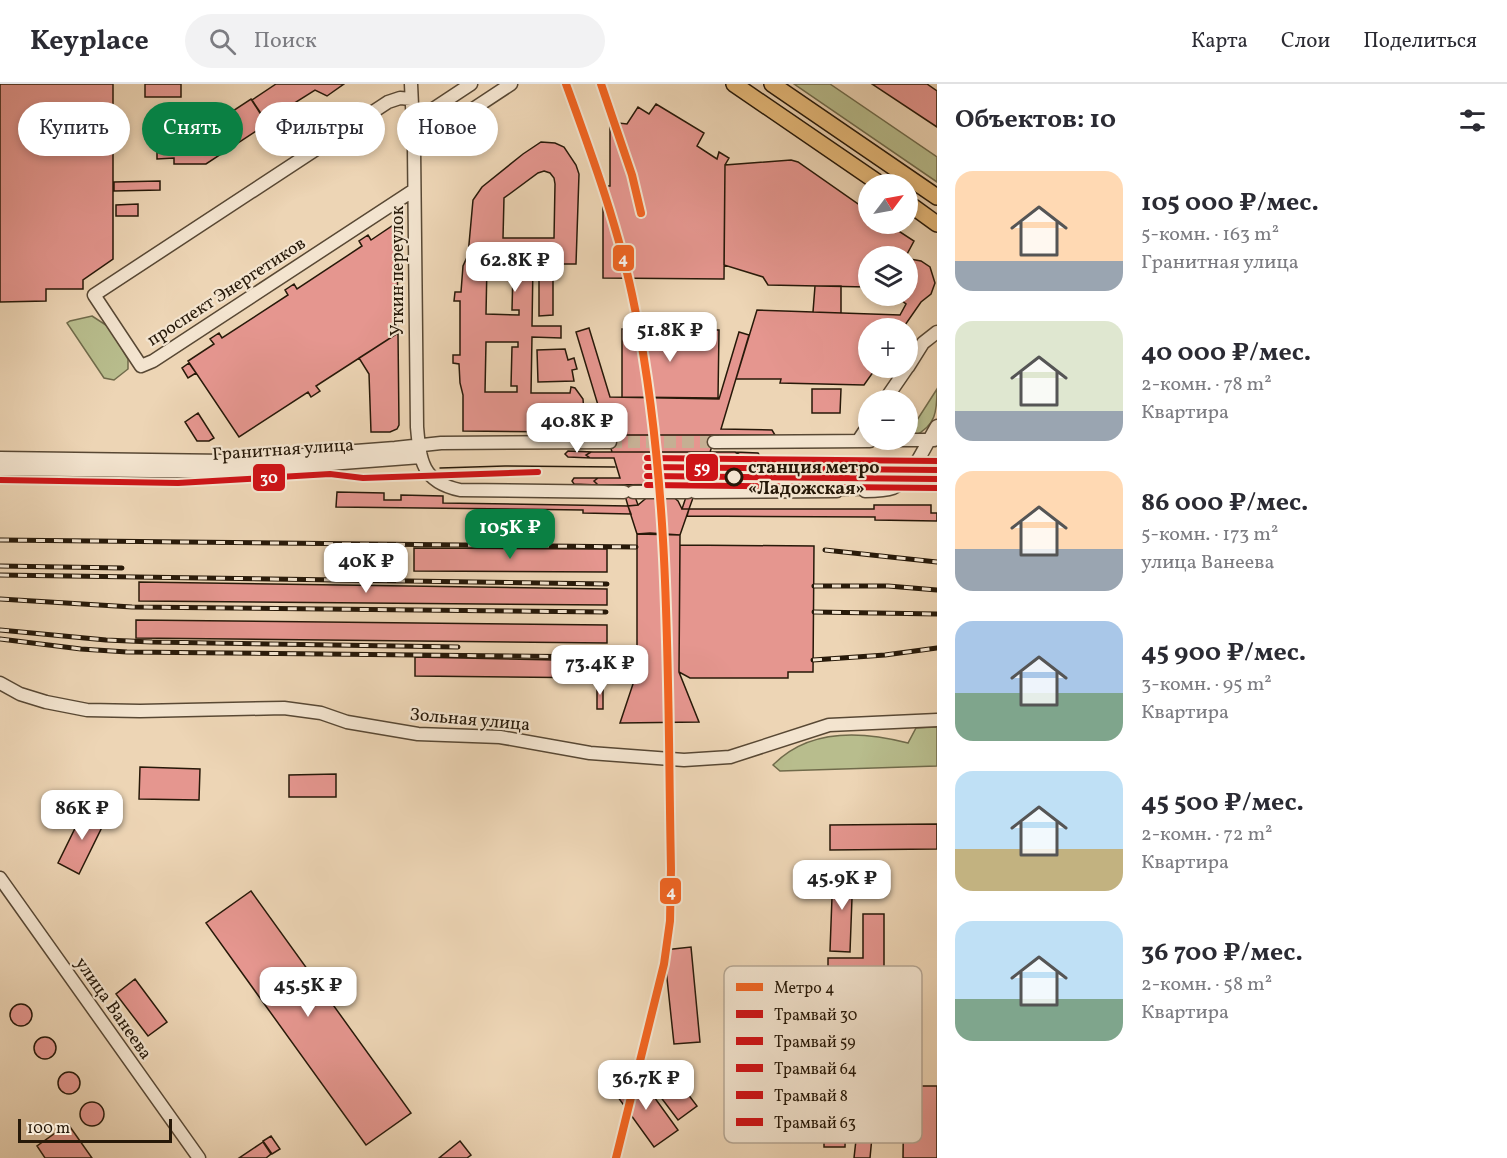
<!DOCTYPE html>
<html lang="ru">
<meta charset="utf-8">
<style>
body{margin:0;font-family:Vollkorn,serif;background:#f2f2f3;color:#2b2b33;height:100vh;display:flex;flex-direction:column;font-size:22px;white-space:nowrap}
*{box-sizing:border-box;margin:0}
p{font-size:20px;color:#7c7c81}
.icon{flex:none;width:33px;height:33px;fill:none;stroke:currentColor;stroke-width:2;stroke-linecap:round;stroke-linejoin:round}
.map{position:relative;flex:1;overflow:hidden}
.panel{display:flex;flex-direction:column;background:#fff;width:570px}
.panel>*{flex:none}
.banner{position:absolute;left:18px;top:18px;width:570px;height:54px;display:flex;gap:12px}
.needle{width:39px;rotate:58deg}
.buttons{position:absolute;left:858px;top:90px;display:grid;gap:12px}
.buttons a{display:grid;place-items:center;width:60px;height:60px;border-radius:50%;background:#fff;box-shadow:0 3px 9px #0003;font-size:30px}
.scale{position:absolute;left:18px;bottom:15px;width:154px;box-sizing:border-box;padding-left:6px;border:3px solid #271909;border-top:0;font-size:16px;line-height:21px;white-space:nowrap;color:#271909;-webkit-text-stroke:4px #f3e4cf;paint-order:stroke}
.price{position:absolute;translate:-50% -51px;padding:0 14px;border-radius:12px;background:#fff;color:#222;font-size:20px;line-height:39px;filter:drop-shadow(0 2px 3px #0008)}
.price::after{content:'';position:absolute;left:50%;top:36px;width:18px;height:14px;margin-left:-9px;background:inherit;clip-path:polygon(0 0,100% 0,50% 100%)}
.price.selected{background:#0b8043;color:#fff}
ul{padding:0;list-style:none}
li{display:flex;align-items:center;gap:18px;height:150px;padding:0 18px}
li span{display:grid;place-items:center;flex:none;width:168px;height:120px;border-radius:18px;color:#555}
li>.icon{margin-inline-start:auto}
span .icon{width:72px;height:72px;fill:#fffc;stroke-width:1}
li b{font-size:26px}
h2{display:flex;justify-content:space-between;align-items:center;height:72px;padding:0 18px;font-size:26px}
.tag{padding:0 21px;border-radius:27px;background:#fff;box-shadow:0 3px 9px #0003;font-size:21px;line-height:54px}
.tag.selected{background:#0b8043;color:#fff}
header{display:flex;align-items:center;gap:36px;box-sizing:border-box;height:84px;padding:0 30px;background:#fff;border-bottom:2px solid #e1e1e2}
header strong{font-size:28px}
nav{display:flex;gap:33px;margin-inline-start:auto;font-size:21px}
.search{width:420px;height:54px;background:#f2f2f3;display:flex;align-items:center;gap:15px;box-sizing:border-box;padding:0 21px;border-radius:33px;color:#7c7c81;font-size:22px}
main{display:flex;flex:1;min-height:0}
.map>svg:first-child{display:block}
</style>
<header>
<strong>Keyplace</strong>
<div class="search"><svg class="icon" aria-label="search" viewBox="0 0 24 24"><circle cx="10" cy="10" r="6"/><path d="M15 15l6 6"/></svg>Поиск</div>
<nav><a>Карта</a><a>Слои</a><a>Поделиться</a></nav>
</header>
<main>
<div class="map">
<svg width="937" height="1074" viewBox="0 0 937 1074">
<rect width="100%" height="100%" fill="#edd5b5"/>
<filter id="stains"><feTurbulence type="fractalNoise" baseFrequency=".00333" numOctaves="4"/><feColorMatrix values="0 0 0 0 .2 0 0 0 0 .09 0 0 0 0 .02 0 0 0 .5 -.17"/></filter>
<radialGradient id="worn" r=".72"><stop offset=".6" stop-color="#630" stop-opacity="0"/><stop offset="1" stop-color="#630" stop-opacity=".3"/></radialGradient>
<path fill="#b8bd8d" stroke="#706b4b" stroke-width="1.5" d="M794,0h36l107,73v25z
M92,232l17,11 19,32v10l-14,11 -10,-2 -37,-55 3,-2z
M937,305c0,22 -1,37 -23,47l-6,-2z
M937,643v39l-157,5 -7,-6c36,-37 89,-34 135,-22l8,-15z"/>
<path fill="#e5968f" stroke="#271909" stroke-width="1.5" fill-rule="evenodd" d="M0,0h113v175l-30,21v9h-37v12l-46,1z
M145,0h36v13h-36z
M276,0h68l-17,12 -12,-6 -49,31 -14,-21z
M872,0h55l10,7v36z
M251,15l16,25 -61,40h-32v-6l-17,1v-21h-12v-5l56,-1z
M656,20l48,29 -7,13 20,13 2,-7 10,6 -4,7 -1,114 -121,-1v-92h7v-64l17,2 11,-17 11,7z
M541,58l14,1 9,4 12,18 3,9 -3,90h-43l-1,62h29v12l-29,-1 -1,56h39l1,-6 4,1 8,11 1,14 -5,11 -9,4v4l-107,-1v-36l-3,-12 -1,-19 -6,-1v-8h7v-54h-6l1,-9h6l2,-26 5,-11 5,-55 9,-13 41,-33zM544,87l6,2 4,5 1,6 -1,54h-51l1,-40 34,-25zM487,180l32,1 -1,6h-5l-1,39h7v5l-33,-1zM486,258h32v5h-6l-1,39h6v6h-32z
M791,76l7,2 70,49v13h20l26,17 -8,15h-38v31l-100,-2 -5,-8 -39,-12 1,-100z
M160,97v9l-46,1v-9z
M138,120v12h-22v-11z
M392,142l5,4 1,103 -82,53 4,5 -9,6 -3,-5 -69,45 -51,-76 26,-17 -4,-5 9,-6 3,5 66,-43 -3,-5 9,-6 3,5 65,-43 -3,-5 9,-6 3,5z
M910,175l11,2 9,6 5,16 -4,11 -10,8 -18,26h-35v40h8l-12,17 -84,-2 1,-4h-45l21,-69 143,5 6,-11 -10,-8h12v-36z
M539,192l14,1v38l-14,1z
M815,202h26v27l-28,-1z
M589,244l21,69 109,2 20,-67 10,3 -28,94 51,1 3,5h-168l-31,-103z
M622,245l97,1 -1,68 -96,-1z
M398,249l1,92 -2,4 -7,3h-19l-2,-58 -10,-16z
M565,265l3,11 6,-2 3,11 -5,1 2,11 -36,1 -1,-32z
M189,279l7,10 -8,5 -6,-10z
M812,305h29l-1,24h-28z
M198,329l16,25 -5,3h-12l-12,-19z
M607,351h109l-6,17h-98z
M568,367l23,1 -5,3 4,3 -22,-1 -3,-3z
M591,368h144l5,3 -5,3h-27l-7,20 26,1 5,3 -5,2 -129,1 -4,-4 4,-3h22l-6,-20h-24l-4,-3z
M735,368l23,1 2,3 -3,3 -22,-1 5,-3z
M574,394h24l-4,3 4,4 -24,-1 -2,-3z
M727,395h22l3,3 -3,3 -22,-1 5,-2z
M698,400l-9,25h-7l8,-24z
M622,401h9l7,20 -10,1z
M337,408l47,1v7h17v-5l42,1v7l185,3 3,8 -48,-1v-3l-247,-3z
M651,410l21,2 6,5 4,8h7l-9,26 -43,-1 -9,-28 10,-1z
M874,421h57v8h6v8l-62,-1v-3l-188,-1 2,-7h185z
M650,449l30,2 -1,137 20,50 -79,1 17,-51v-138z
M680,461l134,1 -1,126h-25v6h-98l-11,-6z
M414,464l193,1v23l-193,-1z
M139,498l468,7v16l-468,-4z
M136,536l471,5v18l-471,-5z
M415,573l190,4 1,17 -191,-2z
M597,598h6v27h-6z
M140,683l60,2 -1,31 -60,-1z
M336,690v23h-47v-22z
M85,724l21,11 -27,55 -21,-11z
M937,740v25l-107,1v-25z
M833,786l20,1 -3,81 -20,-1z
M251,807l160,222 -45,32 -160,-222z
M863,830h21v92h-56v-48h35z
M691,863l9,95 -26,2 -10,-94z
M135,895l32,43 -19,14 -32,-42z
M10 931a11 11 0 1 1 22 0a11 11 0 1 1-22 0Z
M34 964a11 11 0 1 1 22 0a11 11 0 1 1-22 0Z
M663,977l34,45 -19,14 -34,-45z
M58 999a11 11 0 1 1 22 0a11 11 0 1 1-22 0Z
M639,992l39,54 -24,17 -39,-54z
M904,1002h33v72h-34z
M824,1014l22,1 -1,48h-21z
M80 1030a12 12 0 1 1 24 0a12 12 0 1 1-24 0Z
M860,1020l15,1 -5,53h-16z
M68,1040l24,34h-47l-8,-12z
M271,1052l9,13 -8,5 -9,-13z
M460,1057l11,14 -4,3h-28z
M263,1058l8,12 -5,4h-27z"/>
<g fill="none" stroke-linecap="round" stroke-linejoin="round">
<path stroke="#c5af93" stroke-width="12" stroke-dasharray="12 6" stroke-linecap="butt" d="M870,357l30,-1
M610,358h104
M837,407h28"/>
<g stroke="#584834" stroke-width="15">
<path id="minor" d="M411,0l3,64 3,279c3,34 5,55 43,63l164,2
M411,15l-11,-1 -12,4 -294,193 47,71 12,-5 261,-171
M412,39l59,-39
M414,64l97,-64
M908,283l15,-24 14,-11
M885,316l22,-32
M900,356h34
M858,357l10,-15
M714,358l156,-1
M0,374l226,3 169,-13 46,-5 169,-1
M0,385l225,3 196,-15
M865,407c10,0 20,0 28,-3 18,-8 34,-46 44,-62
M633,408h55
M695,408l142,-1
M0,599l20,11 26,8 41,8 53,1 144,-3 37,5 26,9 71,12 82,3 90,16 94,7 46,-3 99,-32 108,-5
M0,794l199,280"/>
</g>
<g stroke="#271909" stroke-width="18">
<path id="major" d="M734,0l146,100
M772,0l165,113
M908,119l29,21"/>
</g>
<use href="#minor" stroke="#f3e4cf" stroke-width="12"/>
<use href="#major" stroke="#e6ba7a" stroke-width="15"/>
<path stroke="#271909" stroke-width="1.5" d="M440,384l65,-2 110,1"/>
<g stroke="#271909" stroke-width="5">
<path id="rail" d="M0,456l636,7
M825,466l112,12
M0,482l122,2
M0,491l607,9
M814,502h74l49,4
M0,515l132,8 474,5
M814,528l123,2
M0,546l106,10 46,2 306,5
M0,555l81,10 46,3 479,5
M813,576l72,-5 52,-7"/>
</g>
<use href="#rail" stroke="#f3e4cf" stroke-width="3" stroke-dasharray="9" stroke-linecap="butt"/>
<g stroke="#f3e4cf" stroke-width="10">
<path id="tram-1" d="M0,396l178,3 152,-9 33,4 175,-6"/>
</g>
<g stroke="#f3e4cf" stroke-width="10">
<path id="tram-2" d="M647,383l290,3"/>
</g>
<g stroke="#f3e4cf" stroke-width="10">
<path id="tram-3" d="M647,392l290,3"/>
</g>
<g stroke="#f3e4cf" stroke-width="10">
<path id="tram-4" d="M647,374l290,3"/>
</g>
<g stroke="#f3e4cf" stroke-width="10">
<path id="tram-5" d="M647,401l290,3"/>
</g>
<use href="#tram-1" stroke="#ce1417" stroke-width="6"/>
<use href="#tram-2" stroke="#ce1417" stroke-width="6"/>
<use href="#tram-3" stroke="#ce1417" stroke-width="6"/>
<use href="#tram-4" stroke="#ce1417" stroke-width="6"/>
<use href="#tram-5" stroke="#ce1417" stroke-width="6"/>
<g stroke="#f3e4cf" stroke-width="12">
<path id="metro-1" d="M566,0c27,74 54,148 69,225 37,184 32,373 36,560l-1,52 -6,43 -48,194
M601,0l31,91 9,38"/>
</g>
<use href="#metro-1" stroke="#f26522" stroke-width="8"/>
</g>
<circle fill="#f3e4cf" stroke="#271909" stroke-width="3" cx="734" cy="393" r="8"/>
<g text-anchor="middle" stroke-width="4.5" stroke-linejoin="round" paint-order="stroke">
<g font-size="18" fill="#271909" stroke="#f3e4cf">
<text transform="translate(397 187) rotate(-90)" y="6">Уткин переулок</text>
<text transform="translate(226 207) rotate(-33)" y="6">проспект Энергетиков</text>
<text transform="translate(283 365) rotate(-4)" y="6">Гранитная улица</text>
<text transform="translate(470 635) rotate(5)" y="6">Зольная улица</text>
<text transform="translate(114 924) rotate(55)" y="6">улица Ванеева</text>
</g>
<g font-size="18" font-weight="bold" fill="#271909" stroke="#f3e4cf" text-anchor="start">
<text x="748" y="389">станция метро<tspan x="748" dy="21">«Ладожская»</tspan></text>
</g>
</g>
<rect x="724" y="882" width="198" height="177" rx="9" fill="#f3e4cf" stroke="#b6a794" stroke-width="1.5"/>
<rect x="736" y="899" width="27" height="8" fill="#f26522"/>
<rect x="736" y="926" width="27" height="8" fill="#ce1417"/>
<rect x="736" y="953" width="27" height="8" fill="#ce1417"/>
<rect x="736" y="980" width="27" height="8" fill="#ce1417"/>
<rect x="736" y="1007" width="27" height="8" fill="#ce1417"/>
<rect x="736" y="1034" width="27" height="8" fill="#ce1417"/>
<g font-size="16" fill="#271909">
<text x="774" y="909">Метро 4</text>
<text x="774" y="936">Трамвай 30</text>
<text x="774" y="963">Трамвай 59</text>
<text x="774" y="990">Трамвай 64</text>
<text x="774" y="1017">Трамвай 8</text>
<text x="774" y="1044">Трамвай 63</text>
</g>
<g stroke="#f3e4cf" stroke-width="2">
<rect x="612" y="160" width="23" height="28" rx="6" fill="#f26522"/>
<rect x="685" y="369" width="34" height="29" rx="6" fill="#ce1417"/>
<rect x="252" y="379" width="34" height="29" rx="6" fill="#ce1417"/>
<rect x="659" y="793" width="23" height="28" rx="6" fill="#f26522"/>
</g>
<g font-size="16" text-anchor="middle" font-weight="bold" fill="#fff">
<text x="623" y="180">4</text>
<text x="702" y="389">59</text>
<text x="269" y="399">30</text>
<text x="671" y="813">4</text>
</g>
<rect width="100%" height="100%" filter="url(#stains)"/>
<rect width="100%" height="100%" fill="url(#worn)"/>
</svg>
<div class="buttons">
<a><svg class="needle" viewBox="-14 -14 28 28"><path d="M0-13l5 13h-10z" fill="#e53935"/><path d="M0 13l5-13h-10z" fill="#7c7c81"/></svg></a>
<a><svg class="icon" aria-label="layers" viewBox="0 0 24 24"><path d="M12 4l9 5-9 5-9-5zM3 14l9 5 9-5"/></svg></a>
<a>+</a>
<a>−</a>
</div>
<div class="scale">100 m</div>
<b class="price" style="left:515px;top:209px">62.8K ₽</b>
<b class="price" style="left:670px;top:279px">51.8K ₽</b>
<b class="price" style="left:577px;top:370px">40.8K ₽</b>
<b class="price selected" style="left:510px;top:476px">105K ₽</b>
<b class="price" style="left:366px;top:510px">40K ₽</b>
<b class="price" style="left:600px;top:612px">73.4K ₽</b>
<b class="price" style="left:82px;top:757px">86K ₽</b>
<b class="price" style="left:842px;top:827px">45.9K ₽</b>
<b class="price" style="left:308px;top:934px">45.5K ₽</b>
<b class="price" style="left:646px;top:1027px">36.7K ₽</b>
<div class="banner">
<a class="tag">Купить</a>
<a class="tag selected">Снять</a>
<a class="tag">Фильтры</a>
<a class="tag">Новое</a>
</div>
</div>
<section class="panel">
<h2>Объектов: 10<svg class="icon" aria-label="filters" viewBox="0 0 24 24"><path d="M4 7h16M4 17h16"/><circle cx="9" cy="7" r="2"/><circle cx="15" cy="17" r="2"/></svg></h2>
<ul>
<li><span style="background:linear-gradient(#ffd9b3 75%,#9aa5b1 0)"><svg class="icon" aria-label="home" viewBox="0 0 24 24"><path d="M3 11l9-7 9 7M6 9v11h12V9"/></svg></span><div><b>105 000 ₽/мес.</b><p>5-комн. · 163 m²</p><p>Гранитная улица</p></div></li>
<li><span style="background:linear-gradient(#dfe7d0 75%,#9aa5b1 0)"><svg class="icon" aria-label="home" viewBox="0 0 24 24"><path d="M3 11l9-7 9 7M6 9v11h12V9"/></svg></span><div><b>40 000 ₽/мес.</b><p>2-комн. · 78 m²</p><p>Квартира</p></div></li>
<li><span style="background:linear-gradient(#ffd9b3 65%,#9aa5b1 0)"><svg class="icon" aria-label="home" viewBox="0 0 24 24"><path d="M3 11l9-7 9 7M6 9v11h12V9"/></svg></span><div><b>86 000 ₽/мес.</b><p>5-комн. · 173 m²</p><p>улица Ванеева</p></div></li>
<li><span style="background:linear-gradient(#a9c7e8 60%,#7fa58c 0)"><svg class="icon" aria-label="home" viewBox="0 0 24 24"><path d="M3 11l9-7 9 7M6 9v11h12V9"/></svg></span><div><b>45 900 ₽/мес.</b><p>3-комн. · 95 m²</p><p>Квартира</p></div></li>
<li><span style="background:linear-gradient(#bfe0f5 65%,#c2b280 0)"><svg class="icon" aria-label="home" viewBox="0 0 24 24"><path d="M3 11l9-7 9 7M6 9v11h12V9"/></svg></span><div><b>45 500 ₽/мес.</b><p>2-комн. · 72 m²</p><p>Квартира</p></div></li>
<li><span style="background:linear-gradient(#bfe0f5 65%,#7fa58c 0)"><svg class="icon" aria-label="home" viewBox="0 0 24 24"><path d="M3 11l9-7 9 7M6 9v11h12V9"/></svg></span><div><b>36 700 ₽/мес.</b><p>2-комн. · 58 m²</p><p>Квартира</p></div></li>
</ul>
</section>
</main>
